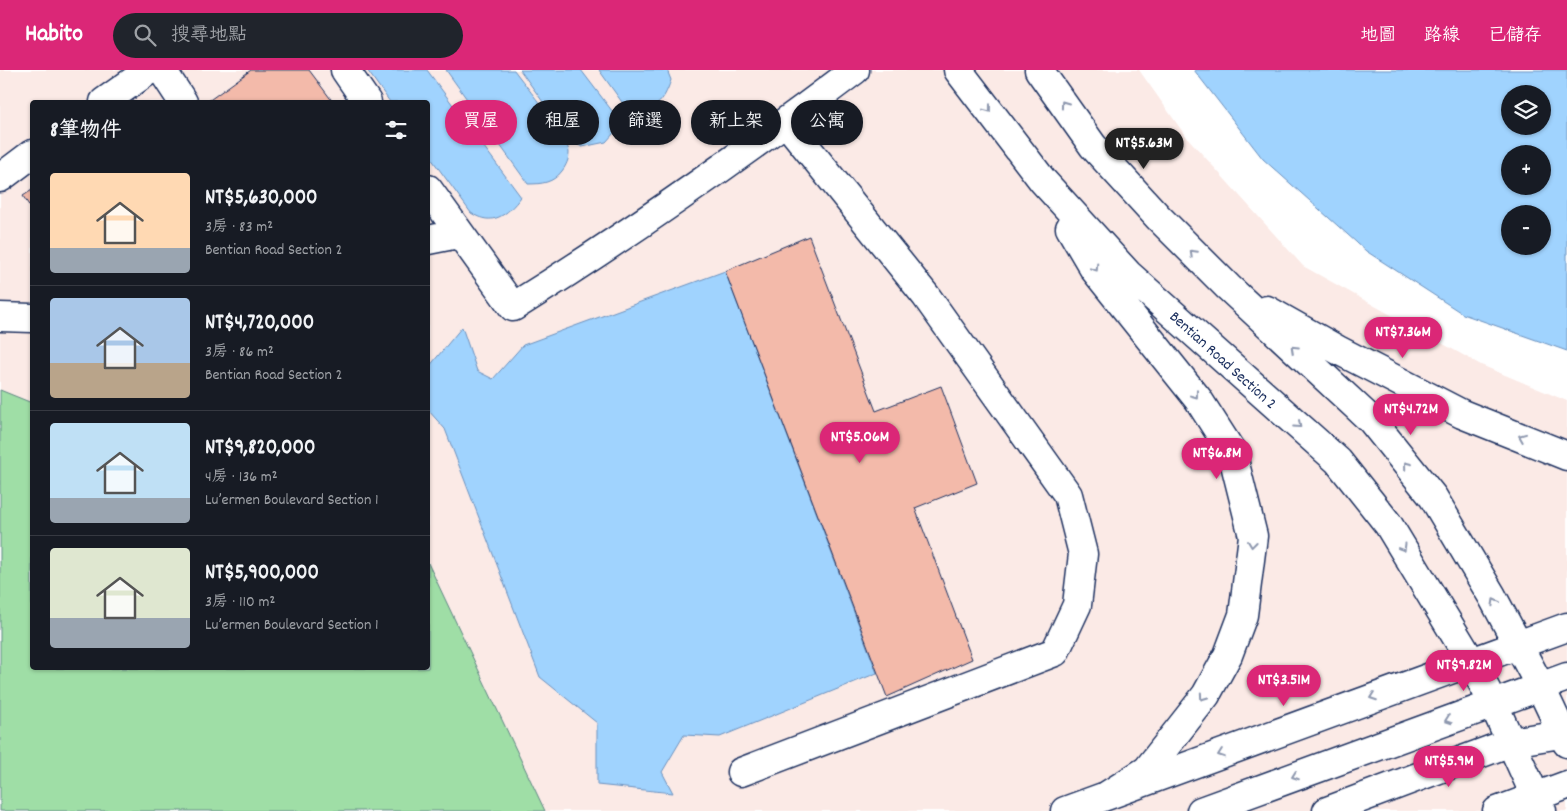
<!DOCTYPE html>
<html lang="zh-TW">
<meta charset="utf-8">
<style>
body{margin:0;font-family:Dekko,"LXGW WenKai TC",sans-serif;background:#20242c;color:#f1f3f6;height:100vh;display:flex;flex-direction:column;font-size:19px;white-space:nowrap}
*{box-sizing:border-box;margin:0}
p{font-size:16px;color:#9ea1a6}
.icon{flex:none;width:28px;height:28px;fill:none;stroke:currentColor;stroke-width:2;stroke-linecap:round;stroke-linejoin:round}
.map{position:relative;flex:1;overflow:hidden}
.side{position:absolute;left:30px;top:30px;width:400px;height:570px;display:flex;flex-direction:column;background:#171b24;border-radius:5px;box-shadow:0 1px 4px #0004}
.side>*{flex:none}
.top-card{position:absolute;left:445px;top:30px;width:475px;height:45px;display:flex;gap:10px}
.controls{position:absolute;left:1501px;top:15px;display:grid;gap:10px}
.controls a{display:grid;place-items:center;width:50px;height:50px;border-radius:50%;background:#171b24;box-shadow:0 1px 4px #0004;font-size:25px}
.price{position:absolute;translate:-50% -42px;padding:0 11px;border-radius:18px;background:#db2777;color:#fff;font-size:16px;line-height:32px;filter:drop-shadow(0 1px 2px #0008)}
.price::after{content:'';position:absolute;left:50%;top:30px;width:15px;height:11px;margin-left:-8px;background:inherit;clip-path:polygon(0 0,100% 0,50% 100%)}
.price.on{background:#222;color:#fff}
ul{padding:0;list-style:none}
li{display:flex;align-items:center;gap:15px;height:125px;padding:0 20px}
li+li{border-top:1px solid #363941}
li span{display:grid;place-items:center;flex:none;width:140px;height:100px;border-radius:5px;color:#555}
li>.icon{margin-inline-start:auto}
span .icon{width:60px;height:60px;fill:#fffc;stroke-width:1}
li b{font-size:21px}
h2{display:flex;justify-content:space-between;align-items:center;height:60px;padding:0 20px;font-size:21px}
.pill{padding:0 18px;border-radius:22px;background:#171b24;box-shadow:0 1px 4px #0004;font-size:18px;line-height:45px}
.pill.on{background:#db2777;color:#fff}
header{display:flex;align-items:center;gap:30px;box-sizing:border-box;height:70px;padding:0 25px;background:#db2777;color:#fff}
header strong{font-size:24px}
nav{display:flex;gap:28px;margin-inline-start:auto;font-size:18px}
.search{width:350px;height:45px;background:#20242c;display:flex;align-items:center;gap:12px;box-sizing:border-box;padding:0 18px;border-radius:28px;color:#9ea1a6;font-size:19px}
.map>svg:first-child{display:block}
</style>
<header>
<strong>Habito</strong>
<div class="search"><svg class="icon" aria-label="search" viewBox="0 0 24 24"><circle cx="10" cy="10" r="6"/><path d="M15 15l6 6"/></svg>搜尋地點</div>
<nav><a>地圖</a><a>路線</a><a>已儲存</a></nav>
</header>
<div class="map">
<svg width="1567" height="741" viewBox="0 0 1567 741">
<rect width="100%" height="100%" fill="#fff"/>
<filter id="ink" filterUnits="userSpaceOnUse"><feTurbulence type="fractalNoise" baseFrequency=".02" numOctaves="2"/><feDisplacementMap in="SourceGraphic" scale="10" xChannelSelector="R" yChannelSelector="G"/><feConvolveMatrix kernelMatrix="1 2 1 2 8 2 1 2 1" color-interpolation-filters="sRGB"/></filter>
<g filter="url(#ink)">
<path fill="#fbeae6" fill-rule="evenodd" d="M0,0h1139l46,65 118,131 178,99 86,36v410h-1567zM32,32h396v566h-396z"/>
<path fill="#9fdea6" stroke="#5d8682" d="M0,320l32,13v265h396v-105l117,248h-545z"/>
<path fill="#a0d3fe" stroke="#6b91be" fill-rule="evenodd" d="M367,0h60l94,127c-14,18 -28,30 -50,16l-43,-59v-52h-38z
M446,0h68c10,14 56,69 55,83 0,6 -3,13 -7,18 -9,12 -20,13 -34,13z
M520,0h61l41,54 -16,18 -24,5 -11,-6z
M599,0h68l4,10c-8,24 -16,31 -42,32z
M1194,0h373v281l-104,-37 -97,-63 -103,-92zM1510,24h32v32h-32zM1510,84h32v32h-32zM1510,144h32v32h-32z
M725,201l152,402 -157,64 -36,-2 -22,37 11,21 -76,-8v-62l-57,-46 -95,-248 -17,-19v-42l34,-41 15,44 16,8 30,-34z"/>
<path fill="#f3baaa" stroke="#1b2f5e" d="M251,0h58l24,32h-126z
M32,120v20l-9,-14z
M809,166l67,175 65,-25 36,97 -62,25 57,151 -85,38 -162,-426z"/>
<g fill="none" stroke-linecap="round" stroke-linejoin="round">
<g stroke="#1b2f5e" stroke-width="31">
<path id="minor" d="M162,0l21,32
M345,0l22,32
M958,0l85,111 85,93 210,187 50,63 83,137 22,42 49,108
M1039,0l54,76 65,71 70,70 144,134 61,76 59,99 48,90 27,57
M104,32l45,-32
M0,108l32,-24
M428,119l85,118c117,-73 232,-154 342,-237
M1070,158l24,41 104,130 34,53 21,84 -10,79 -15,40 -22,40 -59,75 -41,26
M428,170l30,-6
M1267,240l71,40 124,64 105,42
M0,247l32,1
M741,702l314,-120 22,-47 6,-51 -15,-59 -142,-199 -140,-174
M1065,741l502,-184
M1201,741l366,-134
M1327,741l184,-69 56,-9
M1497,741l70,-26"/>
</g>
<use href="#minor" stroke="#fff" stroke-width="28"/>
</g>
<defs><path id="oneway-chevron" d="M-2-3.5L2.5 0L-2 3.5" fill="none" stroke-width="1.6" stroke-linecap="round" stroke-linejoin="round" transform="scale(1.25)"/></defs>
<g stroke="#8d97ae">
<use href="#oneway-chevron" transform="translate(1064 34) rotate(-126)"/>
<use href="#oneway-chevron" transform="translate(988 39) rotate(53)"/>
<use href="#oneway-chevron" transform="translate(1193 183) rotate(-135)"/>
<use href="#oneway-chevron" transform="translate(1095 198) rotate(56)"/>
<use href="#oneway-chevron" transform="translate(1294 279) rotate(-137)"/>
<use href="#oneway-chevron" transform="translate(1195 325) rotate(53)"/>
<use href="#oneway-chevron" transform="translate(1298 355) rotate(42)"/>
<use href="#oneway-chevron" transform="translate(1522 367) rotate(-158)"/>
<use href="#oneway-chevron" transform="translate(1407 395) rotate(-129)"/>
<use href="#oneway-chevron" transform="translate(1252 474) rotate(97)"/>
<use href="#oneway-chevron" transform="translate(1403 478) rotate(59)"/>
<use href="#oneway-chevron" transform="translate(1495 532) rotate(-119)"/>
<use href="#oneway-chevron" transform="translate(1203 627) rotate(125)"/>
<use href="#oneway-chevron" transform="translate(1373 627) rotate(160)"/>
<use href="#oneway-chevron" transform="translate(1448 650) rotate(160)"/>
<use href="#oneway-chevron" transform="translate(1221 684) rotate(160)"/>
<use href="#oneway-chevron" transform="translate(1295 706) rotate(160)"/>
</g>
</g>
<g text-anchor="middle" stroke-width="4" stroke-linejoin="round" paint-order="stroke">
<g font-size="16" fill="#1b2f5e" stroke="#fff">
<text transform="translate(1224 289) rotate(42)" y="6">Bentian Road Section 2</text>
</g>
</g>
</svg>
<div class="controls">
<a><svg class="icon" aria-label="layers" viewBox="0 0 24 24"><path d="M12 4l9 5-9 5-9-5zM3 14l9 5 9-5"/></svg></a>
<a>+</a>
<a>−</a>
</div>
<b class="price on" style="left:1144px;top:100px">NT$5.63M</b>
<b class="price" style="left:1403px;top:289px">NT$7.36M</b>
<b class="price" style="left:1411px;top:366px">NT$4.72M</b>
<b class="price" style="left:860px;top:394px">NT$5.06M</b>
<b class="price" style="left:1217px;top:410px">NT$6.8M</b>
<b class="price" style="left:1464px;top:622px">NT$9.82M</b>
<b class="price" style="left:1284px;top:637px">NT$3.51M</b>
<b class="price" style="left:1449px;top:718px">NT$5.9M</b>
<div class="top-card">
<a class="pill on">買屋</a>
<a class="pill">租屋</a>
<a class="pill">篩選</a>
<a class="pill">新上架</a>
<a class="pill">公寓</a>
</div>
<section class="side">
<h2>8筆物件<svg class="icon" aria-label="filters" viewBox="0 0 24 24"><path d="M4 7h16M4 17h16"/><circle cx="9" cy="7" r="2"/><circle cx="15" cy="17" r="2"/></svg></h2>
<ul>
<li><span style="background:linear-gradient(#ffd9b3 75%,#9aa5b1 0)"><svg class="icon" aria-label="home" viewBox="0 0 24 24"><path d="M3 11l9-7 9 7M6 9v11h12V9"/></svg></span><div><b>NT$5,630,000</b><p>3房 · 83 m²</p><p>Bentian Road Section 2</p></div></li>
<li><span style="background:linear-gradient(#a9c7e8 65%,#b9a48a 0)"><svg class="icon" aria-label="home" viewBox="0 0 24 24"><path d="M3 11l9-7 9 7M6 9v11h12V9"/></svg></span><div><b>NT$4,720,000</b><p>3房 · 86 m²</p><p>Bentian Road Section 2</p></div></li>
<li><span style="background:linear-gradient(#bfe0f5 75%,#9aa5b1 0)"><svg class="icon" aria-label="home" viewBox="0 0 24 24"><path d="M3 11l9-7 9 7M6 9v11h12V9"/></svg></span><div><b>NT$9,820,000</b><p>4房 · 136 m²</p><p>Lu’ermen Boulevard Section 1</p></div></li>
<li><span style="background:linear-gradient(#dfe7d0 70%,#9aa5b1 0)"><svg class="icon" aria-label="home" viewBox="0 0 24 24"><path d="M3 11l9-7 9 7M6 9v11h12V9"/></svg></span><div><b>NT$5,900,000</b><p>3房 · 110 m²</p><p>Lu’ermen Boulevard Section 1</p></div></li>
</ul>
</section>
</div>
